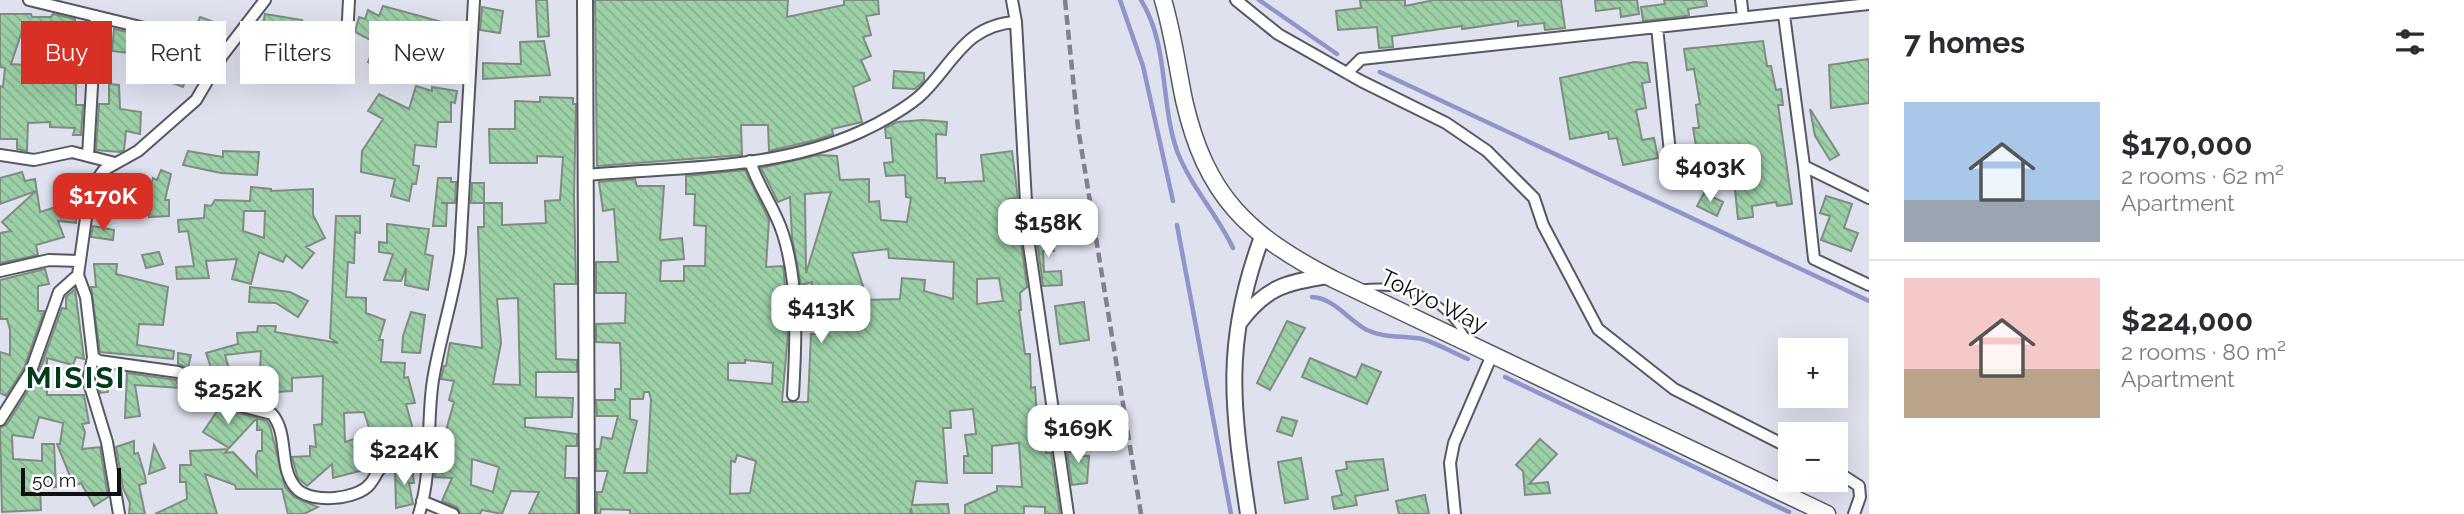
<!DOCTYPE html>
<meta charset="utf-8">
<style>
body{margin:0;font-family:Raleway,sans-serif;background:#f7f7f7;color:#2b2b33;height:100vh;display:flex;flex-direction:column;font-size:26px;white-space:nowrap}
*{box-sizing:border-box;margin:0}
p{font-size:23px;color:#7c7c81}
.icon{flex:none;width:38px;height:38px;fill:none;stroke:currentColor;stroke-width:2;stroke-linecap:round;stroke-linejoin:round}
.map{position:relative;flex:1;overflow:hidden}
.side{display:flex;flex-direction:column;background:#fff;width:595px}
.side>*{flex:none}
.hud{position:absolute;left:21px;top:21px;width:665px;height:63px;display:flex;gap:14px}
.controls{position:absolute;left:1778px;top:338px;display:grid;gap:14px}
.controls a{display:grid;place-items:center;width:70px;height:70px;border-radius:0px;background:#fff;box-shadow:0 7px 28px #0002;font-size:35px}
.scale{position:absolute;left:21px;bottom:18px;width:100px;box-sizing:border-box;padding-left:7px;border:4px solid #0f0f14;border-top:0;font-size:19px;line-height:24px;white-space:nowrap;color:#0f0f14;-webkit-text-stroke:5px #fff;paint-order:stroke}
.price{position:absolute;translate:-50% -60px;padding:0 16px;border-radius:14px;background:#fff;color:#222;font-size:23px;line-height:46px;filter:drop-shadow(0 2px 4px #0008)}
.price::after{content:'';position:absolute;left:50%;top:42px;width:21px;height:16px;margin-left:-10px;background:inherit;clip-path:polygon(0 0,100% 0,50% 100%)}
.price.current{background:#d93025;color:#fff}
ul{padding:0;list-style:none}
li{display:flex;align-items:center;gap:21px;height:175px;padding:0 35px}
li+li{border-top:2px solid #e1e1e2}
li span{display:grid;place-items:center;flex:none;width:196px;height:140px;border-radius:0px;color:#555}
li>.icon{margin-inline-start:auto}
span .icon{width:84px;height:84px;fill:#fffc;stroke-width:1}
li b{font-size:30px}
h2{display:flex;justify-content:space-between;align-items:center;height:84px;padding:0 35px;font-size:30px}
.pill{padding:0 24px;border-radius:0px;background:#fff;box-shadow:0 7px 28px #0002;font-size:24px;line-height:63px}
.pill.current{background:#d93025;color:#fff}
main{display:flex;flex:1;min-height:0}
.map>svg:first-child{display:block}
</style>
<main>
<div class="map">
<svg width="1869" height="514" viewBox="0 0 1869 514">
<defs>
<pattern id="building-back-hatch" width="6" height="6" patternUnits="userSpaceOnUse" patternTransform="scale(1.75)"><rect width="6" height="6" fill="#9cd1a8"/><path d="M-1 5l2 2M0 0l6 6M5-1l2 2" fill="none" stroke="#85b290"/></pattern>
</defs>
<rect width="100%" height="100%" fill="#dfe1ef"/>
<g fill="none" stroke-linecap="round" stroke-linejoin="round">
<path stroke="#8f95cb" stroke-width="4.5" d="M1120,0l23,66 30,135
M1141,0c28,45 19,102 36,151 14,36 40,63 56,97
M1259,0l78,54
M1380,72l489,229
M1177,225l54,289
M1312,297c22,1 36,23 55,33 19,9 36,5 55,9 15,4 31,14 46,20
M1505,377l284,135"/>
</g>
<path fill="url(#building-back-hatch)" stroke="#808c82" stroke-width="2" fill-rule="evenodd" d="M536,0h11l2,36 -11,1z
M595,0h193l-1,17 57,-12v-5h34l1,14 -13,2 5,19 -8,2 8,19 -10,4 9,20 -17,7 9,35 -30,7 1,5 -17,6 -47,11 -1,-26h-27l1,30 -145,11z
M1360,0h45v6l29,-6h127l4,28 -20,2 -1,-7 -26,3v-5l-56,8v-3l-70,10 1,11 -14,1 -2,-21 -39,3 -2,-19 25,-3z
M1595,0h42l2,14 -18,3 -1,-9 -24,3z
M1664,0h42l1,6 -19,3 1,6 -3,1 -43,5 -2,-14 24,-3z
M383,6l70,19 -1,4 12,2 -2,19 -23,-4v-5l-52,-18 -11,20 -21,-11 4,-15 6,2 3,-9 11,6z
M482,7l21,4 -3,22 -20,-3z
M0,14h31l1,3h19l2,-3 22,5 1,21 11,-1 -3,41 -8,4v21h7l-2,30h-8l2,-7 -25,-1v-5l-22,1 -1,28 -10,-2v-10h-17v-53l3,1 2,-19 -5,-1zM54,29v38l-43,-3 11,-33z
M265,14l37,6 -5,28 -10,-2 2,-12 -27,-4z
M200,17l14,5 -7,20 -15,-6z
M114,29l35,8v8l-20,-1 -1,9 -16,-2z
M544,41l6,34 -67,4v-16l38,1 -1,-22z
M1763,41l4,25h4l5,24 5,-1 2,16h-5l14,99 -15,2 -1,-4 -24,4 1,11 -15,2 -4,-39 -23,4 -6,-33 -8,1 -4,-24h6l-3,-23 4,-1 -6,-35 -7,1 -3,-21z
M375,45l32,14 -5,13 -23,-10 -2,5 -9,-5z
M167,48l37,10 -3,14 -12,-2 -6,17 -19,-7 3,-8 -5,-2z
M101,59h4v23h-5z
M1869,59v44l-38,5 -2,-43z
M1634,62l13,1 3,19 -8,1 4,25 -10,2 6,30 12,-2 4,20 -35,7 -6,-27 -8,1 -1,-7 -38,7 -10,-61z
M894,71l30,2v8l-9,8 -22,-1z
M109,84l10,1 1,24 21,3 -1,22 -14,-3 -2,19 -4,2 -24,-2 3,-46h10z
M416,86l16,5v-4l25,4 -2,12 -4,-1v20h-13l-2,25 -21,-2 -2,20 6,1 -3,18h-4l-3,17 -18,-5 4,-17 -34,-7 1,-21 21,-32 -15,-8 11,-17 30,15z
M540,97l33,1v6h3l-2,91 2,89h-22l2,75 21,1v12h-41v25l37,1 -1,19 -47,1v9l52,7v12h-11l-1,32h12v36h-48l10,-22 -28,-1 -9,23 -20,-4 -2,4h-19l-4,-7 -15,-6 10,-23 -17,-1 3,-43h7l9,-32 -5,-2 5,-19 -13,-2 3,-13h2l4,-23 32,5 -4,-121h6v-24h18v22l44,-2 -1,-22 15,-1 3,-43 -26,-1v7h-47l-1,-34h26v-28l25,1zM518,298l2,87 -27,-1 8,-41 -4,-44zM472,459l27,8 -6,25 -22,-7z
M1810,109l29,46 -9,5 -15,-24z
M923,120l24,2 -1,13 -10,-1 1,44h8v5l39,-2 -3,-26 31,-4 6,47 -9,1 4,33 4,-2 3,4 7,53 -7,6 1,17h-2l6,44h5l1,34 4,-1 2,29 5,-1 4,38h5l9,61h-15v-7l-21,-1v8h-59v-9l32,-14v-5l25,1 -3,-44 -27,3v27h-28v-17h4l-3,-21 11,-1 -3,-25 -23,2 1,17h-8l4,55 -31,-2 -4,24 36,-1 1,10h-37l-1,-6 -1,6h-280v-4l-29,-1 -1,5h-3v-22h5l6,-21h-12v-22h4l2,-12 10,2 6,-23h-21l-1,-16h19v-11h6v-21l-1,-25 -24,-1v-18l29,-1 1,-30h-30v-31h22l-4,-53 -11,2 -4,-29 36,-3 2,7h27l-4,54 22,-2 2,21 -23,2 -1,20h24v-15h21l1,-40 -12,-1 1,-31h-9v-18l59,-6 24,50 -3,47 17,-1 1,8 4,60 -6,68h26l3,-68h9l-1,-22h-8l1,-30 -11,3 -9,-48 -2,-40 -12,5 -17,-34 57,-13 19,1 3,24 29,-1v23l10,-1 2,19 26,2 4,-24 -5,-1 -1,-22 -19,1 -2,-13 9,-1 -2,-24h-5l-1,-10 12,-6zM831,192l-25,81 -1,-79zM888,249l1,9 65,4 -1,37 -29,-8 1,-11 -23,-2 -2,21 -37,1v-14l-11,-33zM999,278l4,23 -26,3v-25zM745,360l28,3 -1,21 -44,-4v-17h17zM644,392h5l2,7 -4,74h-23l13,-52 -7,-2v-20h13zM737,455l19,6 -6,32 -20,1 1,-33 4,1z
M188,151l35,6v-6l36,1 -2,23 -36,-2 -38,-8z
M161,170l10,4 -6,26h4v16l-20,1v-26l4,-13 4,2z
M22,172l3,9 10,-2 5,33 16,-5 20,1v15l-18,-2 6,16 -28,8 2,10 -38,8v-30l11,-2 -9,-9 34,-31 -36,13v-26z
M438,178h13v4h5l-1,21h-14h6l-1,23h-13z
M472,183h12v20h-13z
M251,187l20,2v2l42,-2v26l12,23 -19,9 8,6 -12,15 -16,-13 -3,7 -24,-10 -8,32 -19,-5 5,-20 -31,2 3,17 -32,1 -1,-12 18,-1 -6,-35 -9,1 -1,-12 26,-2 1,-13 6,1 4,-6 35,1zM244,211h21l-1,27 -21,-7z
M1704,193l19,9 -6,14 -20,-10z
M1826,196l26,8 -8,24 14,5 -7,18 -30,-11 9,-24 -10,-3z
M336,216h24v17l-5,-1 -1,31 -6,-1 -2,35 20,1v15l19,7 -6,20h4l-2,22 24,1 -1,15 4,-1 7,26 -9,1 6,22 -1,25 -16,2 -1,-23 -22,6 7,24 -8,8 -38,10 -1,-14 -25,22 -9,-8 -6,-21 18,-1v-10l6,1 -2,-22 8,-1 1,-48 -31,2v13l-33,2 2,-42 -36,4 5,17 -16,4 -8,-23 32,-9 -1,-11 20,-1 1,-6h18l-1,6 63,11 -8,-5zM364,412l7,22 -26,8 -1,-29z
M387,224l42,5 -4,25 8,2 -5,34 -23,-5 1,-17 -5,13 -17,-1 9,-26 -14,-2v-10l8,1z
M93,226l21,4 -1,10 -22,-3z
M1053,232l1,19h-11l1,21 17,-1 1,14 -19,1 -7,-53z
M159,252l4,12 -17,4 -4,-13z
M94,264h23l-1,10 52,13 -5,38 -24,-1 -2,21 37,6 -1,8 -73,-7 -9,-65h5z
M45,269l4,15 -11,2v25h6l-20,57 -18,28 -6,-3v-41l10,3v-25l-3,-11h-7v-39z
M250,287l40,5 18,9 -10,16 -22,-14 -27,-1z
M75,289l9,70 -8,-2 -3,8 -26,-7v37h37l5,28 -7,1 3,8 -3,17 18,-2 8,50 -14,9 -13,-23 -7,3 -17,-42h3l3,-21 -24,-6 -6,21 -21,-3 1,24 29,2v-17h12l2,43 -16,1 1,22 -39,2 -2,-84 7,-4 31,-49 24,-67 4,1v-12z
M1084,302l5,38 -29,4 -5,-38z
M411,312l14,3 -5,38 -18,-1 1,-16z
M1287,321l18,7 -35,62 -13,-7z
M178,353l13,2 -3,13 -10,-4z
M1310,358l46,20 6,-14 19,8 -14,32 -65,-27z
M127,373l49,7 4,8 -45,-3 5,31 -15,2z
M106,374l2,18 -8,1 -2,-18z
M235,390h15v10l-9,-2z
M222,404l14,8 21,6 -28,30 -26,-16z
M1282,417l15,4 -5,15 -15,-5z
M257,418l10,3 3,5 15,61 9,10 24,10 -14,7h-16l-6,-25h-46l-1,-4 -30,-11 12,40h-62l32,-15 -1,-17h-6v-17h11l-1,-14 38,-2 -3,4 8,-1 24,25 -1,-21 2,-5h4v-21h-5z
M1540,439l17,15 -28,30 19,-2 2,11 -25,2 -2,-24 -7,-6z
M134,441v13l4,-1 7,23 1,7 -7,2 6,29h-16l1,-11 -7,-15 -7,-41z
M154,445l11,23 -16,6z
M1081,445l2,11h6l-2,27 -15,2 -5,-33h3v-6z
M1301,458l7,41 -23,4 -7,-41z
M1383,459l5,31 -33,6 2,9 -23,4 -2,-12 10,-2 -6,-24 11,-2 -1,-7z
M412,467l2,16h-5l4,21 -17,4 -1,-39z
M1425,495l4,19h-30l-3,-13z"/>
<g fill="none" stroke-linecap="round" stroke-linejoin="round">
<g stroke="#575864" stroke-width="9">
<path id="service" d="M1361,288c50,-5 79,8 106,50"/>
</g>
<g stroke="#575864" stroke-width="14">
<path id="minor" d="M29,0l128,31 65,25
M1012,0l4,22 12,216 40,276
M1236,0l42,34 83,47 85,42 41,28 47,47 9,27 55,104 76,60 116,59
M1741,0l2,17
M1784,15l20,151 65,32
M1657,27l15,145 -4,6
M346,58l3,-58
M1347,73l14,-14 508,-55
M0,155l34,5 38,-8 43,11
M88,156l8,-140
M750,161c8,26 25,47 33,73 16,50 13,109 10,161
M1804,166l10,93 55,26
M587,175c90,-8 189,-5 273,-43 18,-8 49,-25 63,-39 31,-31 43,-68 93,-71
M0,271l49,-11 30,1
M78,275l8,22 7,60 6,4 79,11 32,15 28,18 34,9c18,21 5,56 26,76 15,13 59,10 72,-6 7,-8 6,-15 17,-20 13,-7 29,-5 43,-3
M93,357l-4,20 1,9 17,56 12,72
M0,420l31,-49 28,-79 19,-17 12,-86 14,-19 34,-19 58,-51 26,-44 43,-56
M1836,471l23,15 1,11 -6,17
M422,501l31,13
M419,514c14,-45 7,-89 14,-134 7,-43 21,-84 27,-127l14,-253
M1455,514l-5,-51 4,-20 38,-88"/>
</g>
<g stroke="#575864" stroke-width="18">
<path id="tertiary" d="M585,0l2,514
M1240,322c26,-35 47,-40 88,-46
M1248,514c-16,-108 -25,-172 14,-277"/>
</g>
<g stroke="#575864" stroke-width="19">
<path id="secondary" d="M1163,0c10,33 14,66 21,100 22,97 64,135 149,179l494,235"/>
</g>
<use href="#service" stroke="#fff" stroke-width="5"/>
<use href="#minor" stroke="#fff" stroke-width="10"/>
<use href="#tertiary" stroke="#fff" stroke-width="14"/>
<use href="#secondary" stroke="#fff" stroke-width="16"/>
<path stroke="#80828b" stroke-width="4.5" stroke-dasharray="10 5" stroke-linecap="butt" d="M1065,0l13,128 63,386"/>
</g>
<g text-anchor="middle" stroke-width="5" stroke-linejoin="round" paint-order="stroke">
<g font-size="23" fill="#0f0f14" stroke="#fff">
<text transform="translate(1434 301) rotate(26)" y="8">Tokyo Way</text>
</g>
<g font-size="30" font-weight="bold" letter-spacing="2" fill="#043c1b" stroke="#fff">
<text x="76" y="388">MISISI</text>
</g>
</g>
</svg>
<div class="controls">
<a>+</a>
<a>−</a>
</div>
<div class="scale">50 m</div>
<b class="price" style="left:1710px;top:204px">$403K</b>
<b class="price current" style="left:103px;top:233px">$170K</b>
<b class="price" style="left:1048px;top:259px">$158K</b>
<b class="price" style="left:821px;top:345px">$413K</b>
<b class="price" style="left:228px;top:426px">$252K</b>
<b class="price" style="left:1078px;top:465px">$169K</b>
<b class="price" style="left:404px;top:487px">$224K</b>
<div class="hud">
<a class="pill current">Buy</a>
<a class="pill">Rent</a>
<a class="pill">Filters</a>
<a class="pill">New</a>
</div>
</div>
<section class="side">
<h2>7 homes<svg class="icon" aria-label="filters" viewBox="0 0 24 24"><path d="M4 7h16M4 17h16"/><circle cx="9" cy="7" r="2"/><circle cx="15" cy="17" r="2"/></svg></h2>
<ul>
<li><span style="background:linear-gradient(#a9c7e8 70%,#9aa5b1 0)"><svg class="icon" aria-label="home" viewBox="0 0 24 24"><path d="M3 11l9-7 9 7M6 9v11h12V9"/></svg></span><div><b>$170,000</b><p>2 rooms · 62 m²</p><p>Apartment</p></div></li>
<li><span style="background:linear-gradient(#f6c9c9 65%,#b9a48a 0)"><svg class="icon" aria-label="home" viewBox="0 0 24 24"><path d="M3 11l9-7 9 7M6 9v11h12V9"/></svg></span><div><b>$224,000</b><p>2 rooms · 80 m²</p><p>Apartment</p></div></li>
</ul>
</section>
</main>
